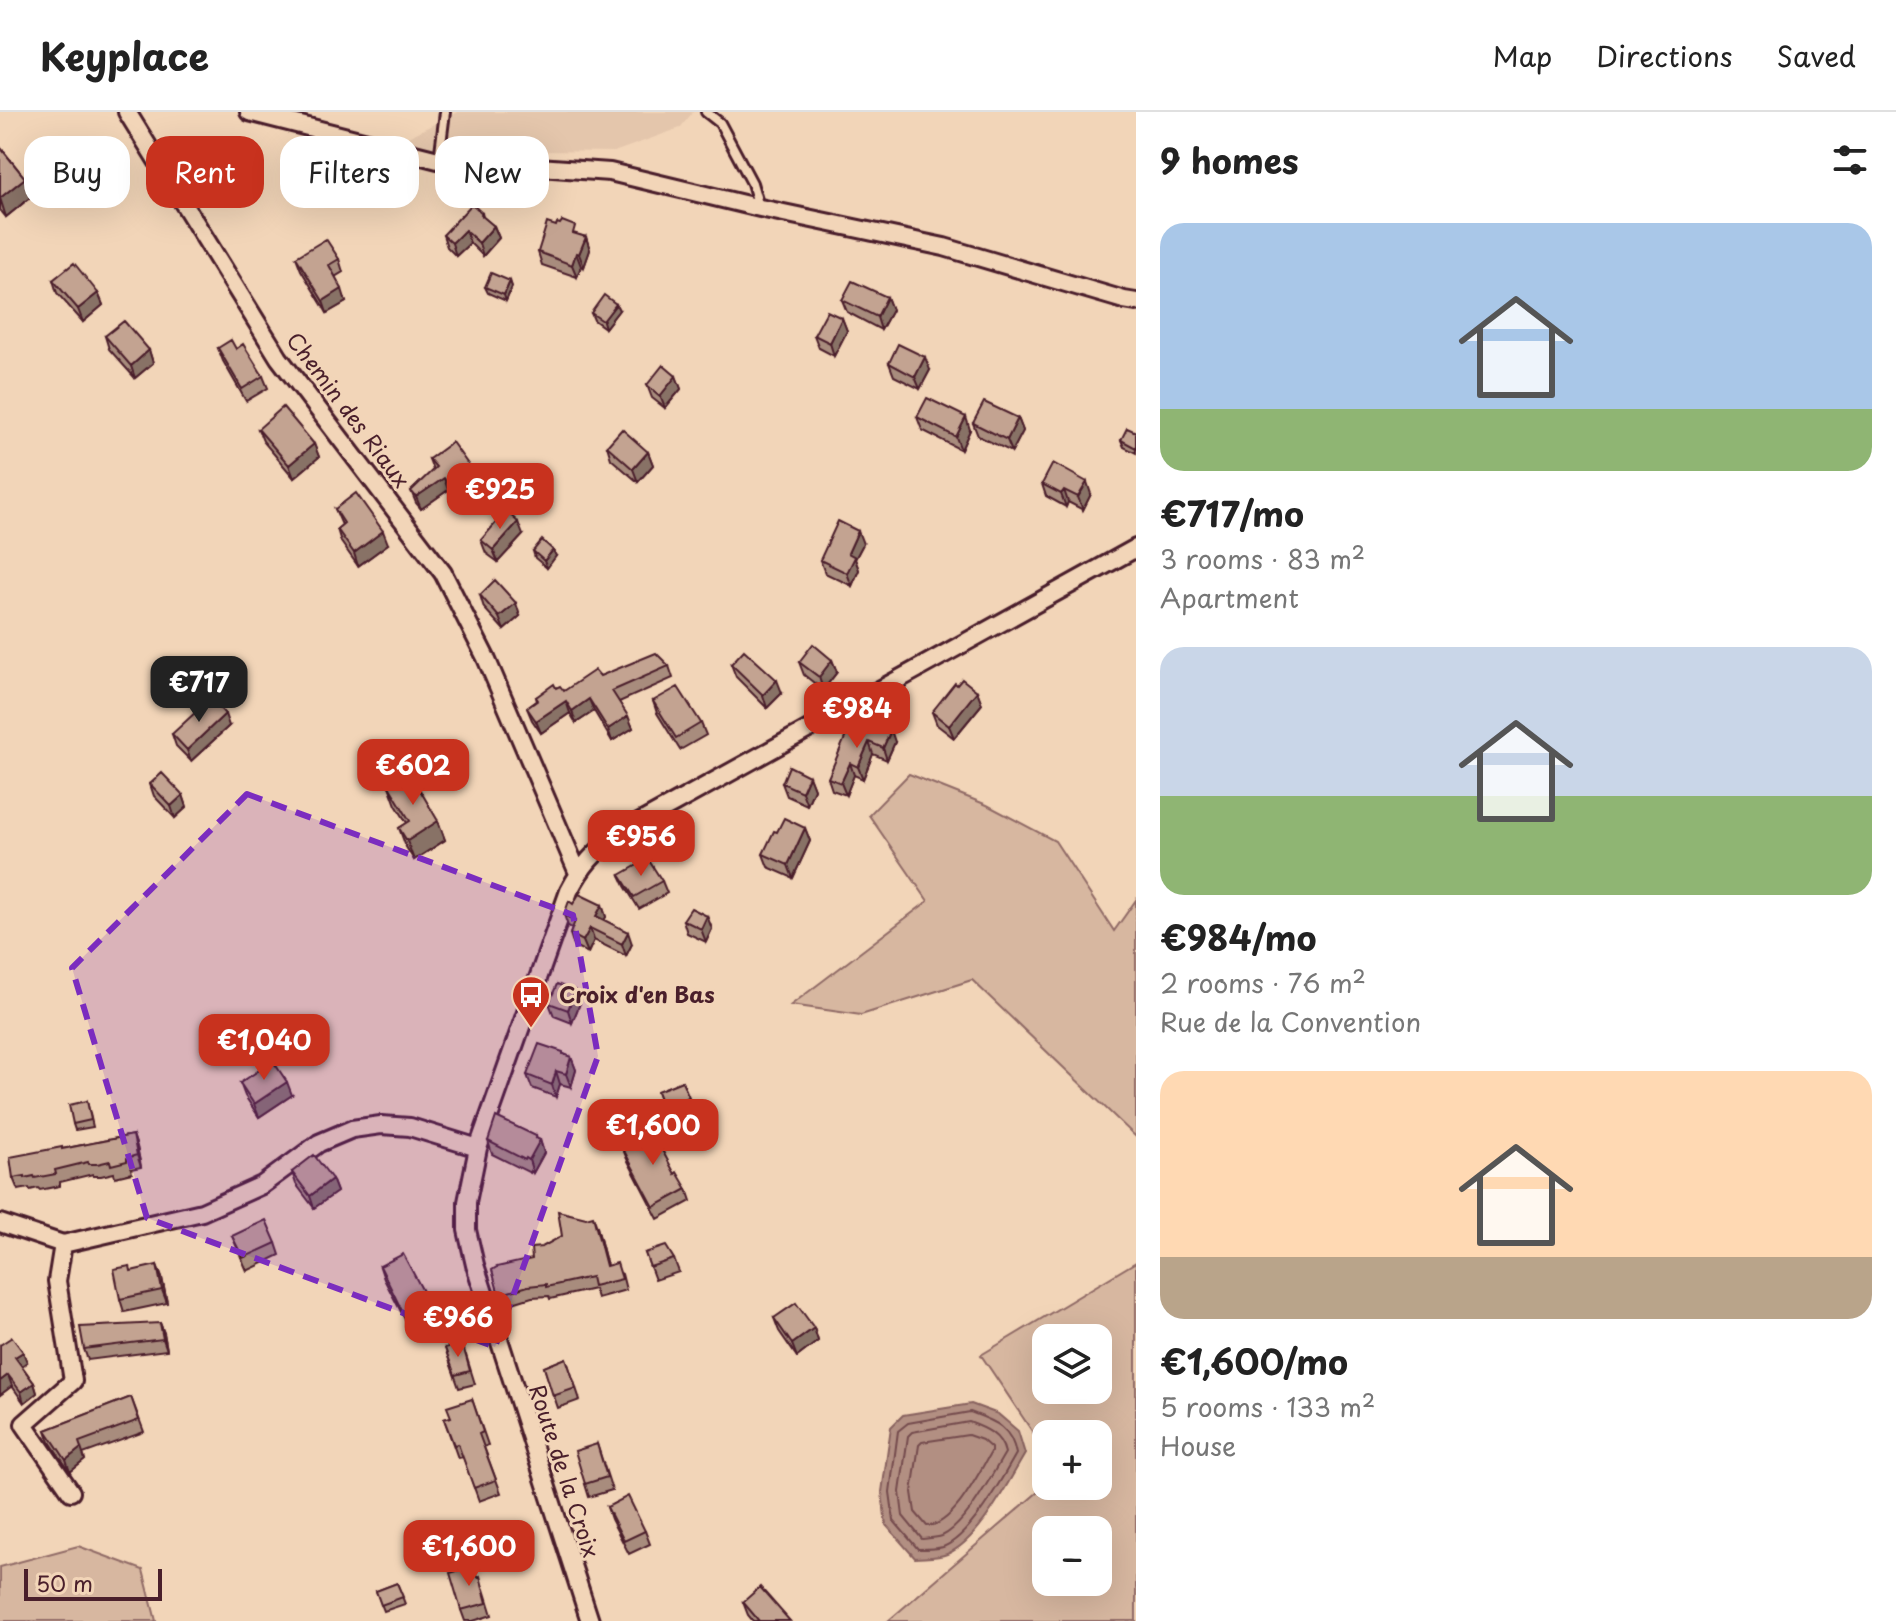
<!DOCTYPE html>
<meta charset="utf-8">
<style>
body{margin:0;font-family:"Playpen Sans",sans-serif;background:#f6f6f6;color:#222;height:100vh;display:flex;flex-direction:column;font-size:30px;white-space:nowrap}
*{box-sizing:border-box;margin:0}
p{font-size:26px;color:#767676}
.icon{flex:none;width:44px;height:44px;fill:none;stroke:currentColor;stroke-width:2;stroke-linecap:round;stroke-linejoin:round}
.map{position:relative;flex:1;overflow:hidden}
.details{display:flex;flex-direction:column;background:#fff;width:760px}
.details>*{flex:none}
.hud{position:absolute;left:24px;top:24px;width:760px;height:72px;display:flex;gap:16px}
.controls{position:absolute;left:1032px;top:1212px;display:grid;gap:16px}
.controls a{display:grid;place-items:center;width:80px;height:80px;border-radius:16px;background:#fff;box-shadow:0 8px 32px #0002;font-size:40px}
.scale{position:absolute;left:24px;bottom:20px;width:138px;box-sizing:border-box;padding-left:8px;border:4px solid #4a1f2b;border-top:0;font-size:22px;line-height:28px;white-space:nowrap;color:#4a1f2b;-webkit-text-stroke:6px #f2d5b8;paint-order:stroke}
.price{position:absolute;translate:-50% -68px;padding:0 18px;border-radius:16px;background:#c8321e;color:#fff;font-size:26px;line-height:52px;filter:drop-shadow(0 2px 4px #0008)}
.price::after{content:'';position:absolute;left:50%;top:48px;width:24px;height:18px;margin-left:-12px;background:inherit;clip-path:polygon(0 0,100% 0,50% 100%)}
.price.selected{background:#222;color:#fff}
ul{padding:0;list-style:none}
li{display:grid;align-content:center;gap:16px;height:424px;padding:0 24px}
li span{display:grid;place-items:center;height:248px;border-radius:24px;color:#555}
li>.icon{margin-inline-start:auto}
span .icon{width:144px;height:144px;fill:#fffc;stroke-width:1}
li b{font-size:34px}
h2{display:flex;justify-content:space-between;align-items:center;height:96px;padding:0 24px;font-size:34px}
.chip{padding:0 28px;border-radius:24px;background:#fff;box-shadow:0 8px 32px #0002;font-size:28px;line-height:72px}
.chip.selected{background:#c8321e;color:#fff}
header{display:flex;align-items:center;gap:48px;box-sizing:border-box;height:112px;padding:0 40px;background:#fff;border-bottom:2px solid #e0e0e0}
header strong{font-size:38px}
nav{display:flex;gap:44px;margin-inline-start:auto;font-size:28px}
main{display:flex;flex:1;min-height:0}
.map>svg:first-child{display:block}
</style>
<header>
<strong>Keyplace</strong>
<nav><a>Map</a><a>Directions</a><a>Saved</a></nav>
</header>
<main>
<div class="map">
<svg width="1136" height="1509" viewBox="0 0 1136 1509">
<rect width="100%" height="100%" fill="#f2d5b8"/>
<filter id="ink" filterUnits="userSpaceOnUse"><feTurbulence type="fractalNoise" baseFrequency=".0125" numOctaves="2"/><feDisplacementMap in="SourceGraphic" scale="16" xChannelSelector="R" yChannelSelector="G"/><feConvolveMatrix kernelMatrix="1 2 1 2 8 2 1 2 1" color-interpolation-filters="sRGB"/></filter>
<g filter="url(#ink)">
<path fill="#e4c6ac" d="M458,0h235l-13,16 -66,24 -162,-2 -56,-7z"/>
<path fill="#d7b7a0" stroke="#906b66" stroke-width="2" fill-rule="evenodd" d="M909,662l78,31 68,36 59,90 22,-31v237l-164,-157 -111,35 -70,-10 137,-104 -59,-86z
M1136,1150v359h-248l158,-136 52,1v-52h-52v18l-65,-97zM1098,1226v52h-52v-52zM1098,1418v52h-52v-52z
M78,1434l65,24 13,51h-156v-54z"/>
<path fill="#b28f82" stroke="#88625f" stroke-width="2" d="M971,1292l27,10 20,17 7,23c-18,30 -46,87 -78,100 -9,4 -22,3 -32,4l-29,-33 -4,-33 9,-65 12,-12z"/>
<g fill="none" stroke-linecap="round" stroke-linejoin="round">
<path stroke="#744c4e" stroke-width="2" d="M970,1300c24,9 41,14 46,42 -15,26 -45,82 -73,93 -7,2 -17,2 -25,2l-24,-28 -4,-29 8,-61 10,-8z
M969,1310c16,6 32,12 36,31 -14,23 -39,72 -63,83 -6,2 -13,2 -20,3l-19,-23 -3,-24 8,-56 4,-4z
M968,1323l14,5 9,8v4c-12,21 -38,74 -64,74l-12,-14 -3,-20 7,-47 3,-3z"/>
<g stroke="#4a1f2b" stroke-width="14">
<path id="service" d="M706,0l14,11 32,60 7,24
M439,48l6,-48"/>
</g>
<g stroke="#4a1f2b" stroke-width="22">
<path id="minor" d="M127,0l152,246 164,215 43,85 92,215
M249,0l189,48 172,12 150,36 184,39 180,53 12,2
M0,1111l63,21 139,-32 60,-27 57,-42 33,-14 29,-4 29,2 68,21
M63,1132l-6,37 16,100 -49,43 47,68
M590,1509l-115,-356 -8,-35v-28l11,-54 91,-257c14,-27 24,-37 48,-56l519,-287"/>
</g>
<use href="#service" stroke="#f2d5b8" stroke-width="8"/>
<use href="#minor" stroke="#f2d5b8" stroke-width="16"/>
</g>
<path fill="#a88c7d" stroke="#4a1f2b" stroke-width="2" d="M0,35l25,31 7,18 -26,21 -6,-7z
M482,101l1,4 11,9 5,12 -16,18 -13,-13 -14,13 -9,-9 -4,-12z
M578,123l8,2 4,13 -6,17 -3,-1 -4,11 -35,-12 -4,-13z
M296,145l43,2 4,13 -8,5 11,25 -19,11 -26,-43z
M53,168l45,13 5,12 -20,17 -26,-29z
M510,169l2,6 -6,14 -18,-8 -3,-6z
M887,185l5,13 -11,20 -34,-18 -5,-12z
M619,198l-14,18 -11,-8 -3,-7z
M842,206l5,13 -13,25 -15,-8 -5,-13z
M105,224l44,14 4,13 -18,15 -26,-29z
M218,236l18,1 27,27 5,12 -22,13 -23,-40z
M889,251l41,7 -10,19 -26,-13z
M676,264l5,13 -16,19 -13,-10 -5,-13z
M917,305l53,13 -9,20 -39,-20z
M1018,306l5,13 -11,21 -34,-16 -5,-13z
M258,317l56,15 5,13 -25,21 -31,-37z
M1136,320v21l-12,-6 -3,-7z
M607,334l41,6 5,13 -15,17 -27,-23z
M429,347l43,11 9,22 -17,13 -7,-8 -3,1 -6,-8 -27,19 -5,-6 -5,-12 22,-21z
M1042,372l49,10 -8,16 -15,-8 -2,5 -20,-11z
M335,397l53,35 -30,22 -17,-24 -4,-13 5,-4z
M523,423l-25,27 -12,-9 -5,-13z
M863,432l-8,15 4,11 -7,16 -27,-13 -5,-13z
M533,439l23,5 -9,12 -12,-10z
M480,483l40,21 -16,14 -20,-22z
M832,548l5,12 -14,18 -19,-15 -5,-13z
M731,552l51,29 -15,15 -31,-31z
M669,554l4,12 -54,24 14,26 -21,13 -18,-30 -18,12 -6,-10 -29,20 -9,-13 -5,-12 10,-7 -1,-4 20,-9 8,3 36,-15z
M957,573l20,6 5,13 -28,34 -17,-13 -5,-13z
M653,589l48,22 5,12 -26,15 -23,-37z
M229,614l-38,35 -15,-15 -4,-12z
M863,627l32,3 -8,18 -14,-6 -10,25 -9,-4 -8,20 -14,-5 -4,-12z
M809,664l5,13 -7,16 -20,-9 -5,-13z
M150,672l33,11 4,12 -12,11 -21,-22z
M389,674l49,35 7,19 -31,20 -8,-13 -7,-19 8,-5 -11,-18z
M805,716l5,13 -17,37 -25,-11 -5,-13 14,-22z
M620,763l42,6 5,12 -28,16 -14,-23z
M573,792l29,1 4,12 -2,3 28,24 -6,12 -32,-16 -6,13 -14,-7 -4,-12 2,-6 -4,-2 -4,-11z
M707,804l5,13 -6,13 -19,-9 -4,-13z
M575,879l5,12 -8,20 -18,-7 -5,-13z
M564,942l7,3 5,13 -5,17 -11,-3 -4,13 -24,-9 -5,-13z
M682,969l9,23 -25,10 -9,-23z
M240,971l52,12 -33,22 -14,-21z
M87,989l6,26 -18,3 -2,-6z
M133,1023l4,12 4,20 -10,2 1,4 -17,4 -1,-4 -13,3h-8v-2l-33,8v4l-20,4 -2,-2 -8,2 -1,-2 -11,2 -5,-12 49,-29z
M537,1027l3,1 4,13 -11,20 -3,-2v2l-38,-19 -4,-13z
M622,1035l53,27 12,15 4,12 -33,18 -31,-60z
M292,1060l40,7 5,13 -23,16 -18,-24z
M597,1115l10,39 15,8 4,16 -29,8 -3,-9 -44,10 -1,-3 -17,1 -29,9 -4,-11 33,-36z
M232,1124l44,7 4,12 -33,16z
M645,1141l29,6 5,13 -24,8z
M157,1153l5,13 5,25 -43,9 -4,-13z
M380,1155l52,41 5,12 -25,13 -28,-54z
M774,1206l40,10 4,13 -21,16 -18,-26z
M160,1211l4,10 3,17 -79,10 -4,-11z
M0,1233l27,17 -5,4 12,17 3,10 -13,10 -12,-17 -12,9z
M445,1236l21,7 9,29 -16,4z
M566,1246l14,42 -22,8 -14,-41z
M131,1285l13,35 -61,22 2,6 -15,12 -20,-30 -4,-12z
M472,1287l16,46 -4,2 17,46 -22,8 -16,-44 -5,1 -14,-39 7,-2z
M597,1332l15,46 -23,7 -4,-13z
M607,1395l38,24 5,13 -21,10 -18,-35z
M478,1465l6,12 8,26 -19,6h-8l-4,-11z
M397,1471l8,21 -21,7 -8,-20z
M743,1490l47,19h-37l-5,-6z"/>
<path fill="#887266" stroke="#4a1f2b" stroke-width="2" d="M25,66l7,18 -26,21 -6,-19z
M494,114l5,12 -16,18 -4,-13z
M465,118l5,13 -14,13 -4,-13z
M586,125l4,13 -6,17 -5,-13z
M576,141l5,13 -4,11 -5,-12z
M510,169l2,6 -6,14 -2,-6z
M342,177l4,13 -19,11 -4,-12z
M98,181l5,12 -20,17 -5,-13z
M887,185l5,13 -11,20 -4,-13z
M616,192l3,6 -14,18 -2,-7z
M842,206l5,13 -13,25 -4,-13z
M149,238l4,13 -18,15 -4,-12z
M925,245l5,13 -10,19 -5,-12z
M676,264l5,13 -16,19 -5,-12z
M966,305l4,13 -9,20 -5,-13z
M1018,306l5,13 -11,21 -5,-12z
M314,332l5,13 -25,21 -5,-13z
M648,340l5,13 -15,17 -5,-13z
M444,366l4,12 -27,19 -5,-12z
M476,368l5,12 -17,13 -5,-12z
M1087,370l4,12 -8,16 -5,-13z
M453,373l4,12 -3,1 -4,-12z
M1064,378l4,12 -2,5 -5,-13z
M518,410l5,13 -25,27 -5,-12z
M383,419l5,13 -30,22 -4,-13z
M858,419l5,13 -8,15 4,11 -7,16 -5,-13 1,-20z
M553,438l3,6 -9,12 -3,-7z
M516,491l4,13 -16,14 -5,-13z
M832,548l5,12 -14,18 -4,-13z
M777,568l5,13 -15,15 -4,-13z
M977,579l5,13 -28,34 -5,-12z
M589,587l5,12 -18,12 -4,-12z
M566,589l4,12 -29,20 -5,-12z
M225,602l4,12 -38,35 -4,-11z
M628,604l5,12 -21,13 -4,-12z
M891,618l4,12 -8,18 -4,-12z
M869,630l4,12 -10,25 -5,-12z
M850,651l4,12 -8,20 -5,-12z
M809,664l5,13 -7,16 -5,-13z
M183,683l4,12 -12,11 -4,-12z
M438,709l7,19 -31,20 -7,-19z
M805,716l5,13 -17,37 -5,-13z
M602,793l4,12 -6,10 -4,-11z
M707,804l5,13 -6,13 -5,-13z
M590,816l4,12 -6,13 -5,-12z
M628,820l4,12 -6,12 -4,-12z
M575,879l5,12 -8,20 -4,-13z
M571,945l5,13 -5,17 -5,-13z
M556,959l4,13 -4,13 -4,-12z
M287,970l5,13 -33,22 -5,-13z
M133,1023l4,12 4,20 -4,-12z
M536,1024l2,6 2,-2 4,13 -11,20 -4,-13z
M332,1067l5,13 -23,16 -4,-12z
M593,1104l4,11 13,51 -4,-12z
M157,1153l5,13 5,25 -5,-13z
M160,1211l4,10 3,17 -4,-11z
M814,1216l4,13 -21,16 -5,-13z
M23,1240l4,10 -8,6 -4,-11z
M8,1263l4,11 -12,9v-14z
M34,1271l3,10 -13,10 -3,-11z
M81,1336l4,12 -15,12 -4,-12z"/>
<path fill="#c3a391" stroke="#4a1f2b" stroke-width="2" d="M0,35l25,31 -25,20z
M472,92l10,9 -1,2 13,11 -15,17 -14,-13 -13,13 -9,-8z
M562,109l13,5 -2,7 13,4 -7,17 -3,-1 -4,12 -34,-13 9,-29 9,3 1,-3 3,1z
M326,127l13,20 -10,6 13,24 -19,12 -27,-44z
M74,151l24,30 -20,16 -25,-29z
M491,161l19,8 -6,14 -19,-8z
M852,169l35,16 -10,20 -35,-17z
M604,183l12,9 -13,17 -12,-8z
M827,199l15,7 -12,25 -16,-8z
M124,209l25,29 -18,16 -26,-30z
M231,228l5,9 7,-5 20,32 -21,13 -24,-41z
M898,232l27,13 -10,20 -26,-14z
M663,253l13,11 -16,20 -13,-11z
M927,286l39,19 -10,20 -39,-20z
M984,290l34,16 -11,22 -34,-17z
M283,295l31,37 -25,21 -31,-36z
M1127,316l9,4v16l-15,-8z
M622,317l26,23 -15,17 -26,-23z
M452,330l20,28 -2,1 6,9 -17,13 -6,-8 -3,1 -6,-8 -28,19 -5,-6 25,-24 -7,-8z
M1053,351l34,19 -9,15 -14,-7 -3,4 -19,-10z
M356,381l27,38 -29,22 -17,-24 7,-6 -9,-14z
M506,399l12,11 -25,28 -12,-10z
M838,409l20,10 -10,22 7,4 -8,16 -27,-13z
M542,428l11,10 -9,11 -11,-10z
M495,468l21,23 -17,14 -19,-22z
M813,532l19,16 -13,17 -20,-15z
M744,538l33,30 -14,15 -32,-31z
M656,541l13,13 -57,25 16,25 -20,13 -19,-30 -17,12 -6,-10 -30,20 -9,-13 11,-8 -2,-3 18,-13 2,4 4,-2 4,5 31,-21 5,6z
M962,567l15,12 -28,35 -17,-14 23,-29 2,2z
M678,575l23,36 -25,15 -23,-37z
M211,586l14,16 -38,36 -15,-16z
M871,609l20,9 -8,18 -14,-6 -11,25 -8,-4 -9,20 -13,-5 19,-45 16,6z
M789,654l20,10 -7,16 -20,-9z
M162,661l21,22 -12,11 -21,-22z
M410,661l28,48 -31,20 -8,-13 11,-7 -21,-35z
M784,706l21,10 -17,37 -25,-11 11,-23 3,1z
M648,747l14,22 -28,16 -14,-22z
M579,782l23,11 -6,11 32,16 -6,12 -32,-16 -7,13 -13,-7 5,-13 -11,-6 5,-14 4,3z
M691,796l16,8 -6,13 -18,-9z
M557,872l18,7 -7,19 -19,-7z
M539,932l24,8v2l8,3 -5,17 -10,-3 -4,14 -25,-10z
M273,949l14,21 -33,22 -14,-21z
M682,969l7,16 -26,10 -6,-16z
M87,989l4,19 -18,4 -4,-19z
M496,1005l40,19 -1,2 5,2 -11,20 -3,-2 -1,2 -37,-19z
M649,1014l26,48 2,-2 10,17 -33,18 -32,-60 5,-2 -3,-7z
M133,1023l4,20 -10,3v3l-16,4 -1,-4 -13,3h-8l-1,-2 -33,8 1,4 -21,4 -1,-2 -9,2v-2l-12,2 -3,-21 52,-10v2z
M314,1043l18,24 -22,17 -18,-24z
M558,1099l28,7 7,-2 13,50 11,-3 5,16 -29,7 -2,-9 -45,10v-3l-18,2 -29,9 -7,-25 5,-3 35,-8 -1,-11 11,-1 20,-11z
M266,1108l10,23 -33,15 -11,-22z
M666,1134l8,13 -24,8 -5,-14z
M403,1142l29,54 -25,13 -27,-55z
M157,1153l5,25 -42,9 -6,-30 16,-3 1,5z
M796,1191l18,25 -22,16 -18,-26z
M160,1211l3,16 -79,10 -4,-22z
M12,1225l11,15 -8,5 19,26 -13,9 -13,-17 -8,6v-36z
M462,1230l8,29 -15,4 -10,-27z
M566,1246l10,30 -23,8 -9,-29z
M131,1285l8,23 -60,22 2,6 -15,12 -20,-30z
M472,1287l11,33 -4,2 17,46 -22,8 -16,-44 -4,1 -10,-26 7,-2 -4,-10z
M597,1332l10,33 -22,7 -10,-33z
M628,1384l17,35 -21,10 -17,-34z
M474,1454l4,11 2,-1 7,27 -26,7 -11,-37z
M397,1471l6,14 -22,8 -5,-14z
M760,1475l30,34h-31l-16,-19z"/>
</g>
<path fill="#7b2cbf" fill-opacity="0.2" stroke="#7b2cbf" stroke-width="6" stroke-dasharray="16 10" stroke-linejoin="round" d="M247,682l326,121 25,141 -103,291 -348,-129 -75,-250z"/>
<defs>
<g id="bus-pin" transform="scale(2)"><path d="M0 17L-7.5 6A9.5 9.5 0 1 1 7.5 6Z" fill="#c8321e" stroke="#f2d5b8"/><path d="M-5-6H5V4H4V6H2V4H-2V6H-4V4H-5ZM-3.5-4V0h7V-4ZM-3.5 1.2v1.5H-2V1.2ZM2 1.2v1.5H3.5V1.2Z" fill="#fff"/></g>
</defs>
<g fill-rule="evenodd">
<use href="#bus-pin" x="531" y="883"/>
</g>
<g text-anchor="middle" stroke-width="6" stroke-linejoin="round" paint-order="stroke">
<g font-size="22" fill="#4a1f2b" stroke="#f2d5b8">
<text transform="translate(348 298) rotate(53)" y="8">Chemin des Riaux</text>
<text transform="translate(564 1359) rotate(72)" y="8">Route de la Croix</text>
</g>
<g font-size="22" font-weight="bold" fill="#4a1f2b" stroke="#f2d5b8" text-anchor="start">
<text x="559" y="891">Croix d'en Bas</text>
</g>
</g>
</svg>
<div class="controls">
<a><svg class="icon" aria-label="layers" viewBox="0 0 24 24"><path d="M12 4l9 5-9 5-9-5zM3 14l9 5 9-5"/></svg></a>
<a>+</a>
<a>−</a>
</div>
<div class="scale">50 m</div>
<b class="price" style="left:500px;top:419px">€925</b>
<b class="price selected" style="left:199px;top:612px">€717</b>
<b class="price" style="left:857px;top:638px">€984</b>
<b class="price" style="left:413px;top:695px">€602</b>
<b class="price" style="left:641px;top:766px">€956</b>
<b class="price" style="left:264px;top:970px">€1,040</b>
<b class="price" style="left:653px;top:1055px">€1,600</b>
<b class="price" style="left:458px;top:1247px">€966</b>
<b class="price" style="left:469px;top:1476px">€1,600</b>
<div class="hud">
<a class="chip">Buy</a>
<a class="chip selected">Rent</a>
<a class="chip">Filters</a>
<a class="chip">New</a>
</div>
</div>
<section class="details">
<h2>9 homes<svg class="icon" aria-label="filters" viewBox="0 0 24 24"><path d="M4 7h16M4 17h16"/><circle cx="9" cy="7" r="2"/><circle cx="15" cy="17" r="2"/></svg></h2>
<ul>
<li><span style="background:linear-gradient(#a9c7e8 75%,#8fb573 0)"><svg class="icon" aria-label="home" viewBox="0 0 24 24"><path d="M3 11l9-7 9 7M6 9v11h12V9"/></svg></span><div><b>€717/mo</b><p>3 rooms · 83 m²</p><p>Apartment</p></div></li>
<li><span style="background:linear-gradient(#c9d6e8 60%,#8fb573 0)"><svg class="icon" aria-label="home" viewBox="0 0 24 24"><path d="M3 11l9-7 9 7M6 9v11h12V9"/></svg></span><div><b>€984/mo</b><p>2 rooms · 76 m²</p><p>Rue de la Convention</p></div></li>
<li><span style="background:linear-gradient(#ffd9b3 75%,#b9a48a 0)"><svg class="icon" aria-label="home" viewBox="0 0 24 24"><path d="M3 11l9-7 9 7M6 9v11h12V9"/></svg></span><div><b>€1,600/mo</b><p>5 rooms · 133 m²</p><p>House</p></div></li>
</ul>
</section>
</main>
